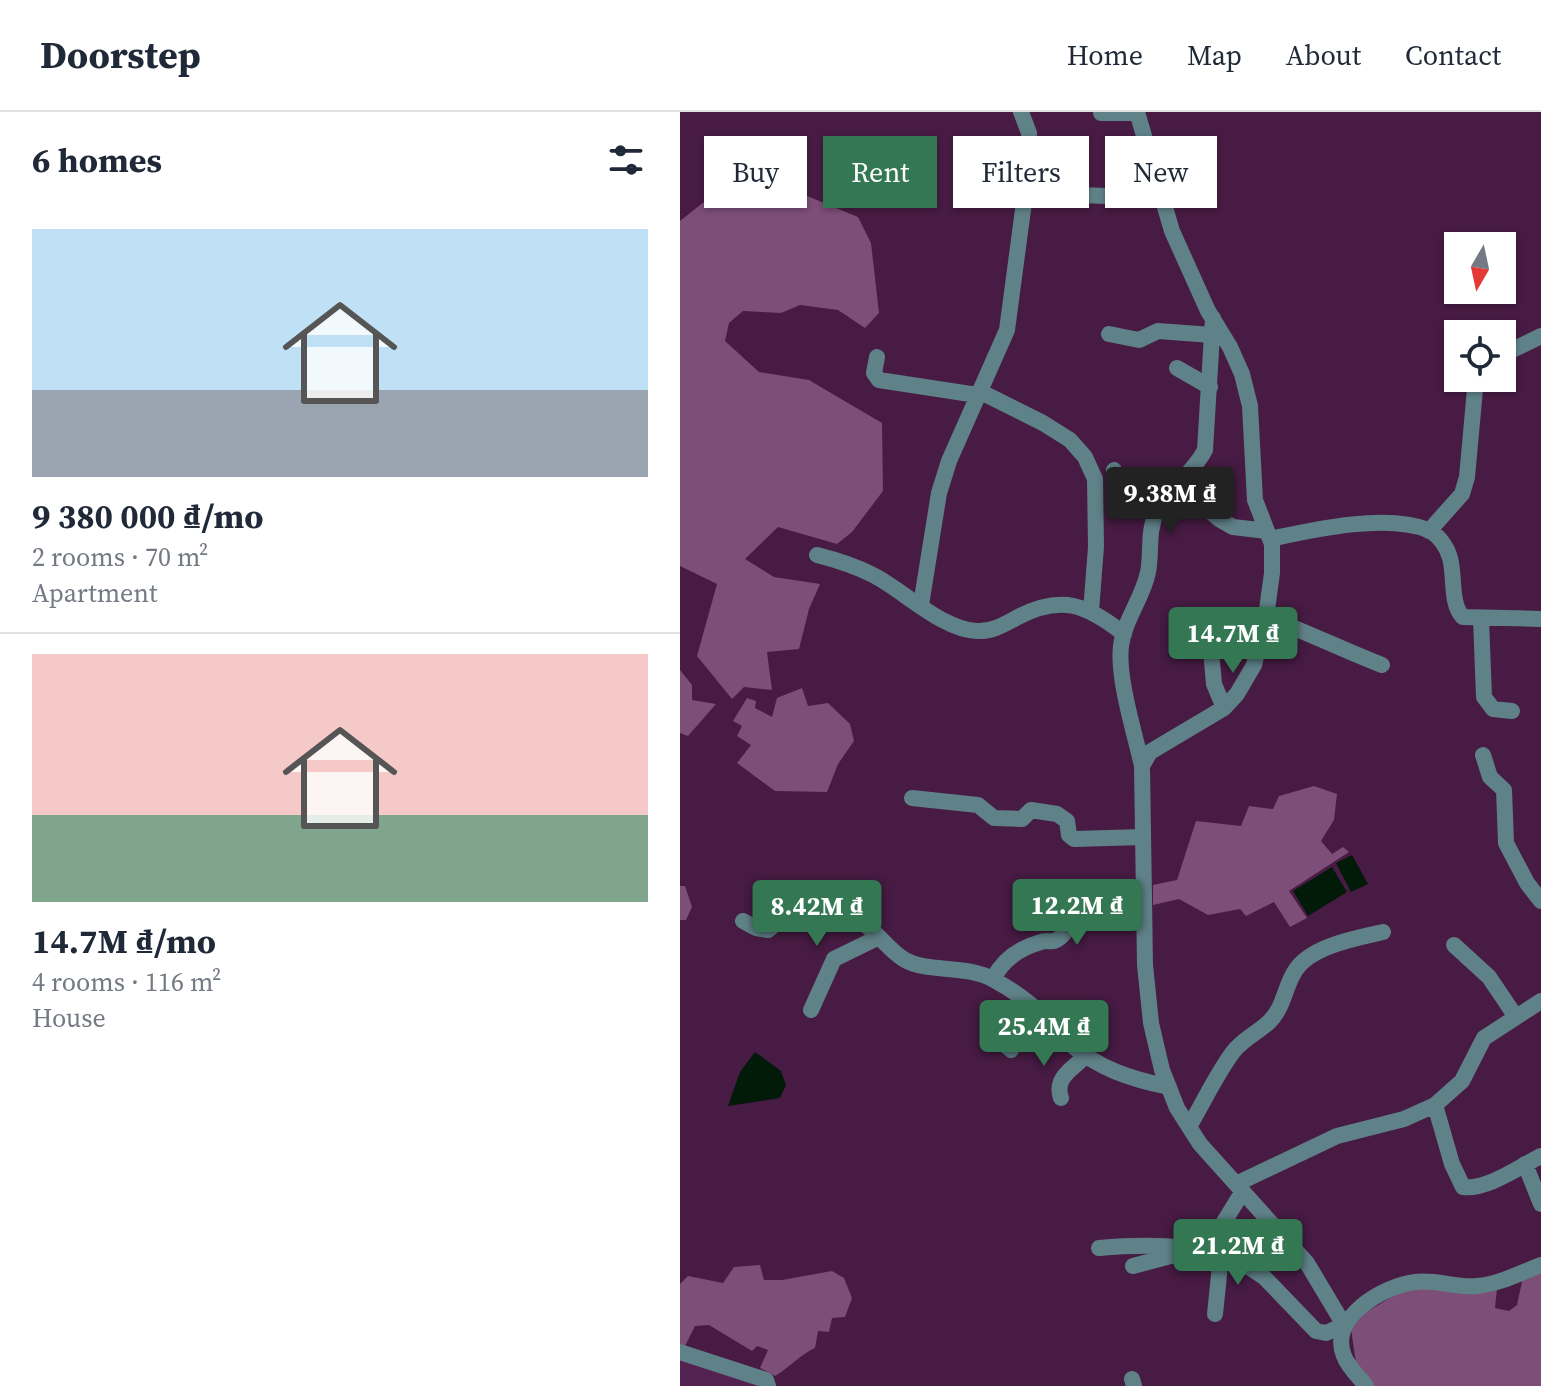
<!DOCTYPE html>
<meta charset="utf-8">
<style>
body{margin:0;font-family:"Source Serif 4",serif;background:#f6f6f7;color:#1f2937;height:100vh;display:flex;flex-direction:column;font-size:30px;white-space:nowrap}
*{box-sizing:border-box;margin:0}
p{font-size:26px;color:#747a83}
.icon{flex:none;width:44px;height:44px;fill:none;stroke:currentColor;stroke-width:2;stroke-linecap:round;stroke-linejoin:round}
.map{position:relative;flex:1;overflow:hidden}
.details{display:flex;flex-direction:column;background:#fff;width:680px}
.details>*{flex:none}
.banner{position:absolute;left:24px;top:24px;width:716px;height:72px;display:flex;gap:16px}
.needle{width:52px;rotate:189deg}
.tools{position:absolute;left:764px;top:120px;display:grid;gap:16px}
.tools a{display:grid;place-items:center;width:72px;height:72px;border-radius:0px;background:#fff;box-shadow:0 2px 6px #0004;font-size:40px}
.price{position:absolute;translate:-50% -68px;padding:0 18px;border-radius:8px;background:#347753;color:#fff;font-size:26px;line-height:52px;filter:drop-shadow(0 2px 4px #0008)}
.price::after{content:'';position:absolute;left:50%;top:48px;width:24px;height:18px;margin-left:-12px;background:inherit;clip-path:polygon(0 0,100% 0,50% 100%)}
.price.selected{background:#222;color:#fff}
ul{padding:0;list-style:none}
li{display:grid;align-content:center;gap:16px;height:424px;padding:0 32px}
li+li{border-top:2px solid #e0e1e3}
li span{display:grid;place-items:center;height:248px;border-radius:0px;color:#555}
li>.icon{margin-inline-start:auto}
span .icon{width:144px;height:144px;fill:#fffc;stroke-width:1}
li b{font-size:34px}
h2{display:flex;justify-content:space-between;align-items:center;height:96px;padding:0 32px;font-size:34px}
.pill{padding:0 28px;border-radius:0px;background:#fff;box-shadow:0 2px 6px #0004;font-size:28px;line-height:72px}
.pill.selected{background:#347753;color:#fff}
header{display:flex;align-items:center;gap:48px;box-sizing:border-box;height:112px;padding:0 40px;background:#fff;border-bottom:2px solid #e0e1e3}
header strong{font-size:38px}
nav{display:flex;gap:44px;margin-inline-start:auto;font-size:28px}
main{display:flex;flex:1;min-height:0}
.map>svg:first-child{display:block}
</style>
<header>
<strong>Doorstep</strong>
<nav><a>Home</a><a>Map</a><a>About</a><a>Contact</a></nav>
</header>
<main>
<section class="details">
<h2>6 homes<svg class="icon" aria-label="filters" viewBox="0 0 24 24"><path d="M4 7h16M4 17h16"/><circle cx="9" cy="7" r="2"/><circle cx="15" cy="17" r="2"/></svg></h2>
<ul>
<li><span style="background:linear-gradient(#bfe0f5 65%,#9aa5b1 0)"><svg class="icon" aria-label="home" viewBox="0 0 24 24"><path d="M3 11l9-7 9 7M6 9v11h12V9"/></svg></span><div><b>9 380 000 ₫/mo</b><p>2 rooms · 70 m²</p><p>Apartment</p></div></li>
<li><span style="background:linear-gradient(#f6c9c9 65%,#7fa58c 0)"><svg class="icon" aria-label="home" viewBox="0 0 24 24"><path d="M3 11l9-7 9 7M6 9v11h12V9"/></svg></span><div><b>14.7M ₫/mo</b><p>4 rooms · 116 m²</p><p>House</p></div></li>
</ul>
</section>
<div class="map">
<svg width="861" height="1274" viewBox="0 0 861 1274">
<rect width="100%" height="100%" fill="#471b44"/>
<path fill="#542251" d="M0,1245l82,29h-82z"/>
<path fill="#7c4e78" d="M39,78l81,3 58,24 13,26 8,70 -14,15 -27,-18 -38,-5 -19,8 -38,-2 -14,12 -4,18 34,31 50,8 73,43 1,68 -31,41 -15,12 -59,-17 -33,32 29,18 46,7 -11,25 -10,40 -32,3 5,38 -28,-3 -12,12 -35,-43 20,-72 -37,-18v-345z
M0,558l12,15v15l24,4 -28,32 -8,-3z
M122,576l6,18 20,-3 22,21 4,17 -16,23 -11,28 -52,-1 -38,-28 14,-18 -14,-9 5,-10 -9,-5 14,-23 9,3 -1,7 17,9 5,-19z
M634,674l23,8 -3,26 -13,21 11,13 11,-7 6,5 -60,39 18,27 -17,9 -16,-25 -28,14 -6,-7 -32,6 -29,-16 -26,6v-20l24,-5 19,-59 45,5 8,-20 24,3 6,-13z
M0,774h5l7,21 -6,13h-6z
M80,1153l4,15h18l50,-9 12,7 8,20 -7,19 -13,1 -3,14 -11,-1 -3,17c-15,7 -25,19 -40,28l-15,-8 8,-18 -11,-4 -5,5 -43,-26 -14,1 -10,20 -5,-1v-61l8,-8 35,7 11,-16z
M861,1159v115h-167l-18,-23 -5,-34 12,-15 37,-22 20,-4 54,6 23,-5 -2,19 14,3 8,-6 6,-28z"/>
<path fill="#011b08" d="M672,743l16,29 -17,8 -15,-29z
M652,755l15,25 -39,24 -15,-25z
M75,940l26,19 5,14 -6,13 -52,8 12,-34z"/>
<g fill="none" stroke-linecap="round" stroke-linejoin="round">
<path stroke="#5f8288" stroke-width="16" d="M421,1h36
M345,81l137,5
M429,222l30,6 19,-9 54,4
M822,243l39,-19
M197,245l-3,16 5,7 98,15
M497,256l33,19
M299,279l64,32 27,17 15,17 10,22 1,68 -5,64
M434,358l4,21 3,3 41,8
M499,372l40,35 14,8 34,4
M749,419l33,-37 5,-17 9,-99
M590,427c42,-9 116,-26 158,-9 11,5 19,17 22,28 5,17 0,47 13,59l78,2
M137,443c20,5 39,11 58,21 30,16 68,54 102,55 15,1 28,-7 41,-14 44,-23 69,-12 106,17
M241,493l18,-112 10,-32 58,-131 23,-173 -1,-24 -8,-21
M586,505c39,14 77,33 116,48
M801,507l3,78 9,12 19,2
M531,538l3,34 10,24
M803,643l7,22 14,13 2,53 21,40 14,18
M462,654c-7,-32 -25,-88 -21,-120 3,-26 22,-48 27,-74 4,-20 -1,-41 9,-60 11,-24 36,-38 48,-62l8,-132
M232,686l66,7 16,13 28,1 9,-9 26,4 10,7 2,14 5,4 69,-2
M63,809l13,7 12,2c7,-5 11,-12 18,-17 17,-10 67,2 82,14 13,10 23,25 37,33 23,13 61,4 89,20 17,9 36,23 50,36 9,9 16,19 25,27 30,26 62,36 100,44
M774,833l35,32 27,40
M313,867c10,-20 26,-31 48,-37 4,-2 9,0 13,-1 16,-6 19,-31 33,-38 16,-8 40,-5 57,-6
M131,898l23,-51 45,-22
M331,938l-7,-6 1,-5 25,-33
M381,986c-7,-20 11,-29 25,-42
M755,993l17,59 11,23c24,3 56,-20 78,-31
M509,1015c14,-24 27,-52 44,-75 10,-13 26,-20 37,-31 14,-14 15,-35 25,-50 15,-25 62,-33 88,-39
M845,1052l16,40
M556,1072l101,-48 67,-17 31,-14 27,-24 22,-43 57,-37
M419,1136c53,-5 120,-5 165,29l52,54 10,2 18,-8 -37,-62 -107,-119 -23,-36 -15,-38 -11,-47 -6,-58 -3,-199 8,-14 74,-44 13,-14 17,-29 12,-48 6,-44v-29l-17,-44 -5,-94 -8,-32 -12,-27 -22,-36 -36,-80 -35,-119
M536,1142l8,-32 19,-31
M453,1154l49,-13
M535,1202l6,-58
M0,1240l86,28 2,6
M452,1267l2,7
M686,1274c-7,-9 -18,-19 -22,-30 -16,-38 39,-70 71,-74 20,-3 41,6 62,4 22,-2 43,-13 64,-21"/>
</g>
</svg>
<div class="tools">
<a><svg class="needle" viewBox="-14 -14 28 28"><path d="M0-13l5 13h-10z" fill="#e53935"/><path d="M0 13l5-13h-10z" fill="#747a83"/></svg></a>
<a><svg class="icon" aria-label="locate" viewBox="0 0 24 24"><circle cx="12" cy="12" r="6"/><path d="M12 2v4M12 18v4M2 12h4M18 12h4"/></svg></a>
</div>
<b class="price selected" style="left:490px;top:423px">9.38M ₫</b>
<b class="price" style="left:553px;top:563px">14.7M ₫</b>
<b class="price" style="left:397px;top:835px">12.2M ₫</b>
<b class="price" style="left:137px;top:836px">8.42M ₫</b>
<b class="price" style="left:364px;top:956px">25.4M ₫</b>
<b class="price" style="left:558px;top:1175px">21.2M ₫</b>
<div class="banner">
<a class="pill">Buy</a>
<a class="pill selected">Rent</a>
<a class="pill">Filters</a>
<a class="pill">New</a>
</div>
</div>
</main>
